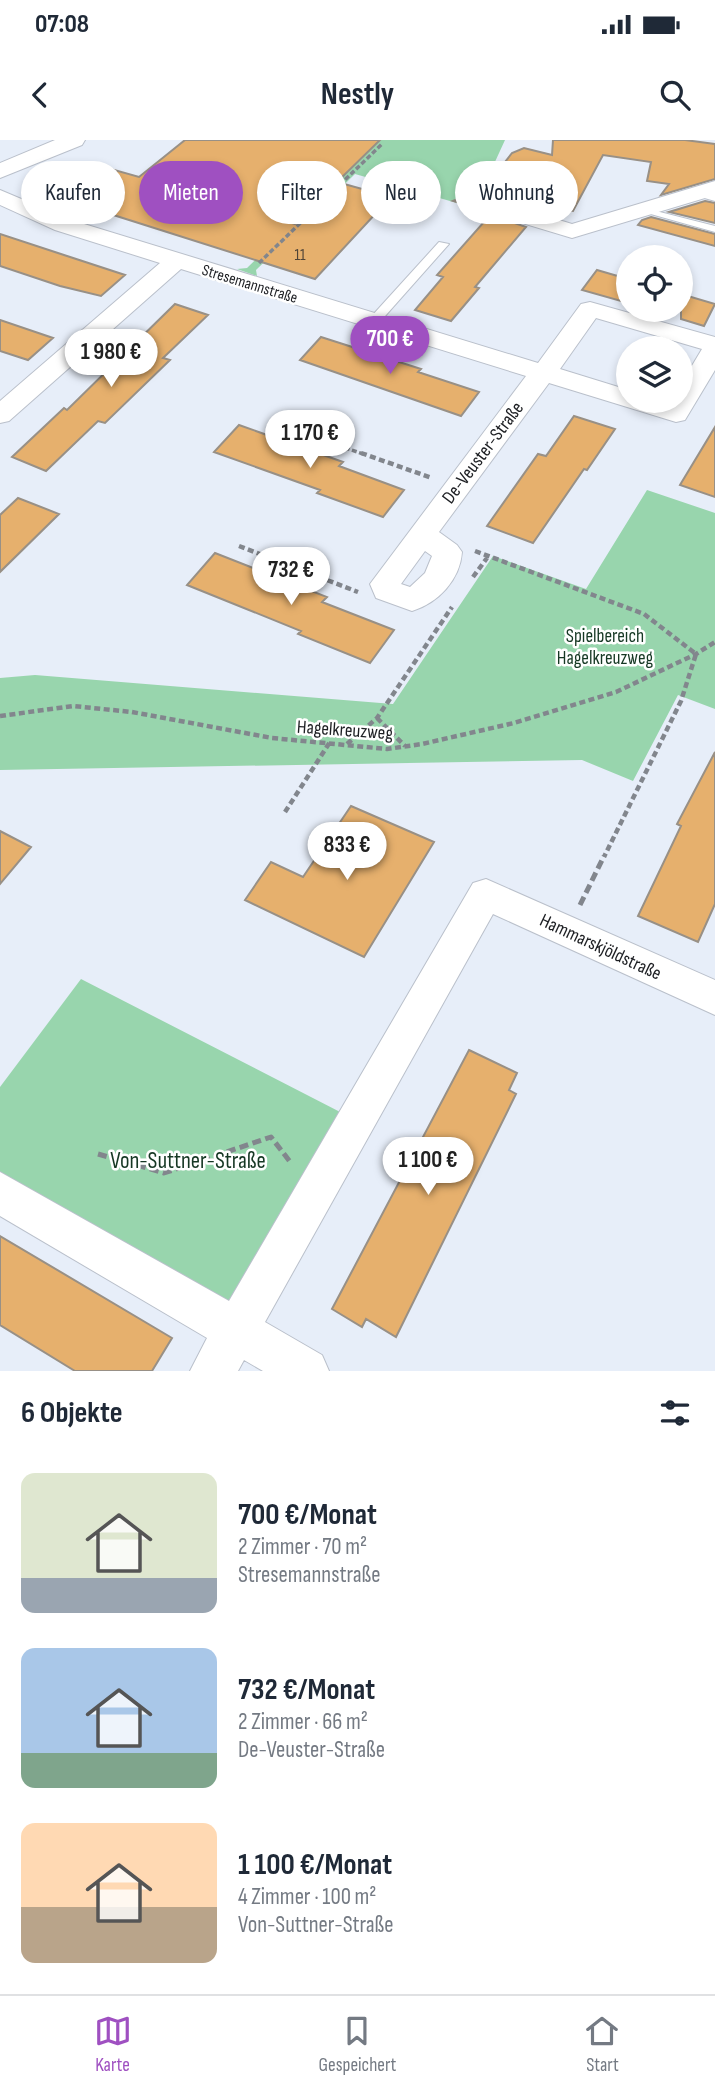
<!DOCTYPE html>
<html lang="de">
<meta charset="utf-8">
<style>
body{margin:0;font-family:"Sofia Sans Condensed",sans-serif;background:#f2f2f3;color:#1f2937;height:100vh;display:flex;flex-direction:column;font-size:26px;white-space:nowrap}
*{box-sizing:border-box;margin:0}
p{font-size:23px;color:#747a83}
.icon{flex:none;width:38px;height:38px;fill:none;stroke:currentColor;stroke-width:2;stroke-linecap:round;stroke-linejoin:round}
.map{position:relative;height:1231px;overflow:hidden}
.side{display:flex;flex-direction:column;background:#fff;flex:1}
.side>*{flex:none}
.banner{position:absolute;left:21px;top:21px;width:674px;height:63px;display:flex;gap:14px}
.tools{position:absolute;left:616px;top:105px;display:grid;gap:14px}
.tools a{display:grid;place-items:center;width:77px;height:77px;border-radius:50%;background:#fff;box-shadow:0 4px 10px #0003;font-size:35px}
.price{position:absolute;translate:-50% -60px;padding:0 16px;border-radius:24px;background:#fff;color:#222;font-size:23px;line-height:46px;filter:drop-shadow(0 2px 4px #0008)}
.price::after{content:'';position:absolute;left:50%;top:42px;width:21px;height:16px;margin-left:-10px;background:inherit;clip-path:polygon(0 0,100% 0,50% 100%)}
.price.selected{background:#9f50c1;color:#fff}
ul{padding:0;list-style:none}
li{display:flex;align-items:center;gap:21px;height:175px;padding:0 21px}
li span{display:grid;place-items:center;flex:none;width:196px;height:140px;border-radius:14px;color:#555}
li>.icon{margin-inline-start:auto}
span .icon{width:84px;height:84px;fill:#fffc;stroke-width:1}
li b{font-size:30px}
h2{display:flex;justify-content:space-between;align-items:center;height:84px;padding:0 21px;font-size:30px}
.chip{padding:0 24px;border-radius:32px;background:#fff;box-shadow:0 4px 10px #0003;font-size:24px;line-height:63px}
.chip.selected{background:#9f50c1;color:#fff}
.status{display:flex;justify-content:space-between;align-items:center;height:49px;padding:0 35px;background:#fff;direction:ltr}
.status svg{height:19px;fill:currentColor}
header{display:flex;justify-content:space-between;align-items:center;height:91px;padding:0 21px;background:#fff;font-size:32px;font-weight:700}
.tab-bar{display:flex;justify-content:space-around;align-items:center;height:98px;border-top:2px solid #e0e1e3;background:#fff;font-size:19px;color:#747a83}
.tab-bar a{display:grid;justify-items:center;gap:4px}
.tab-bar .selected{color:#9f50c1}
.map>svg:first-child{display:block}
</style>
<div class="status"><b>07:08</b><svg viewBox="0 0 49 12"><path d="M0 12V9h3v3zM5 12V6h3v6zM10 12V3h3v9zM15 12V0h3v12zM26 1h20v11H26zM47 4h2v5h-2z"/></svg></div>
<header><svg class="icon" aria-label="back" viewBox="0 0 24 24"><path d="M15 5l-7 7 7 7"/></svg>Nestly<svg class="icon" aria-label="search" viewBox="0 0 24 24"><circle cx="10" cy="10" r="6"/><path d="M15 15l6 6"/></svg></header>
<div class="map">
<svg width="715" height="1231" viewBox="0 0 715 1231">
<rect width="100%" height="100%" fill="#e7eef9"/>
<path fill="#98d5ad" d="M380,0h125l-11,24 -37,39 -102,-29 -99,96 1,6 -20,-7 10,-1z
M647,350l68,23v196l-37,-14 -45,86 -51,-21 -582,10v-92l35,-3 358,29 100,-148 93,33z
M81,839l263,135 -108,188 -17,6 -219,-127v-94z"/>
<path fill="#e6b06d" stroke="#989086" stroke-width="2" d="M185,0h195l-43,42 54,15 -76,82 -252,-80 41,-32 35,10z
M553,0h132l30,4v35l-54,16 8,-11 -22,-3 4,-19 -48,-7 -30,56 -29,-5 -5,5 -28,-9 -11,4 -3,5 3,7 26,9 -51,60 4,1 -28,33 -36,-11 28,-33 -6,-2 55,-62 -39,-12 31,-12 28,-36 12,-5 28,7z
M705,61l10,2v20l-46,-11z
M651,77l64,17v12l-77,-21 4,-5z
M0,94l64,21 61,20 -24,21 -41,-10 -60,-20z
M597,130l31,9v24l-46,-13z
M681,154l34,10 -11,22 -23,-7z
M175,164l33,11 -45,43 7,2 -65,63 -7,-2 -52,50 -34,-14 52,-49 3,2z
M0,180l53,18 -25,22 -28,-9z
M321,197l100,32 -3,3 61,20 -18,24 -161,-56z
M574,276l41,13 -28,41 -3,-1 -51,74 -46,-17 51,-72 8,2z
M239,285l104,37 -4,4 65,24 -21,27 -66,-24 3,-3 -106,-38z
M715,287v70l-35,-12z
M18,358l41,16 -59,58v-57z
M215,413l112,44 -5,5 72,28 -24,33 -72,-29 3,-3 -114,-46z
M715,612v152l-17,38 -60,-26 43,-90 -4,-2z
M351,666l83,36 -70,115 -119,-57 26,-38 32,15z
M0,691l31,16 -31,37z
M469,910l48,23 -8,17 7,4 -120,243 -30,-18 -4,8 -30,-18z
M0,1096l172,102 -20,33h-77l-75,-46z"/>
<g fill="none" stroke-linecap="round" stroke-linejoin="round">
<g stroke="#bac0cb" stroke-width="2">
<path id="lane" d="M698,50l17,5v6l-21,-6v-4z
M640,67l75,19v6l-75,-21z
M439,102l10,2 -71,80h-8v-6z"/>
</g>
<g stroke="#bac0cb" stroke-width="2">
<path id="street" d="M55,0h30l-3,5 -82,33v-15z
M715,41v14l-143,43 -70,-21 -3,-5 3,-5 8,-2 62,19z
M0,50l71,30 467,143 43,-59 9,-2 125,35v33l-30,50 -9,2 -127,-39 -110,149 18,13 5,7c-2,28 -24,51 -50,59l-36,-13 -6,-14 156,-208 -345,-107 -172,152 -9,2v-22l160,-138 -105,-33 -55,-25zM596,178l106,31 -21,35v17l-12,2 -41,-2v-11l-68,-21zM425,411l7,5 -7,17 -15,14 -9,-3z
M486,739l229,101v35l-222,-101 -228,408 57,33 7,16h-66l-19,-11 -6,11h-48l17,-33 -207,-122v-44l229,129 244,-418z"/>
</g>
<path stroke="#82868d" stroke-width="3.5" stroke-dasharray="5 2.5" stroke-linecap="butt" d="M284,80l14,4
M259,123l123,-119
M274,283l92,32"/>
<path stroke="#82868d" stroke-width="4.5" stroke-dasharray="6 3.5" stroke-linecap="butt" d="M361,313l71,25
M239,406l119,46
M475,411l169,63 52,40 -15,47 -77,156
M473,437l14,-19
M0,576l73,-10 59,6 140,26 115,11 35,-5 92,-21 102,-31 80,-38 19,-12
M377,578l28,28
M347,604l30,-26 75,-111
M285,672l45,-70"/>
<path stroke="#82868d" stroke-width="5" stroke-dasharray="9 4.5" stroke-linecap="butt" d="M580,765l24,-49
M98,1014l66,19 107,-36 20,26"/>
<use href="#lane" fill="#fff" fill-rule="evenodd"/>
<use href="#street" fill="#fff" fill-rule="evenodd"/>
</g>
<g text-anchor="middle" stroke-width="5" stroke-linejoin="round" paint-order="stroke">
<g font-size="16" fill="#4f4336">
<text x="300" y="120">11</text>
</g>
<g font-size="16" fill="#1d1f23" stroke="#fff">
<text transform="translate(250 143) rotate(17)" y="6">Stresemannstraße</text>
</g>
<g font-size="19" fill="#1d1f23" stroke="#fff">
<text transform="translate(482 312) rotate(-53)" y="7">De-Veuster-Straße</text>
<text transform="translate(345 589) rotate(4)" y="7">Hagelkreuzweg</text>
<text transform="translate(601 806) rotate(25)" y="7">Hammarskjöldstraße</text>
</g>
<g font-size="19" fill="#163824" stroke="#fff">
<text x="605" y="502">Spielbereich<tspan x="605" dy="22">Hagelkreuzweg</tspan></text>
</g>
<g font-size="23" fill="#163824" stroke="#fff">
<text x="188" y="1028">Von-Suttner-Straße</text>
</g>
</g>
</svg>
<div class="tools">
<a><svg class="icon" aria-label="locate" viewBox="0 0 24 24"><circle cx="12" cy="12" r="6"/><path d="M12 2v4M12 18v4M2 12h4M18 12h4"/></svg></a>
<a><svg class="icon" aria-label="layers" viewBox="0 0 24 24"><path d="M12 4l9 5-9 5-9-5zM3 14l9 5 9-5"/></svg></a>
</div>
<b class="price selected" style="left:390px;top:236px">700 €</b>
<b class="price" style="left:111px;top:249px">1 980 €</b>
<b class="price" style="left:310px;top:330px">1 170 €</b>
<b class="price" style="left:291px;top:467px">732 €</b>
<b class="price" style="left:347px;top:742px">833 €</b>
<b class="price" style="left:428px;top:1057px">1 100 €</b>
<div class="banner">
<a class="chip">Kaufen</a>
<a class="chip selected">Mieten</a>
<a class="chip">Filter</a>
<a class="chip">Neu</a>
<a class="chip">Wohnung</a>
</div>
</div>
<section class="side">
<h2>6 Objekte<svg class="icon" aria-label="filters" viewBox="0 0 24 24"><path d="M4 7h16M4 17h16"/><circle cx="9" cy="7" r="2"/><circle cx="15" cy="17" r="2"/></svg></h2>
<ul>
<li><span style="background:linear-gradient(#dfe7d0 75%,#9aa5b1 0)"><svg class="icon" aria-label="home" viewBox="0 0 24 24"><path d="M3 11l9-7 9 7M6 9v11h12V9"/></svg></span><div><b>700 €/Monat</b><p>2 Zimmer · 70 m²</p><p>Stresemannstraße</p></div></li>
<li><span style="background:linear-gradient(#a9c7e8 75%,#7fa58c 0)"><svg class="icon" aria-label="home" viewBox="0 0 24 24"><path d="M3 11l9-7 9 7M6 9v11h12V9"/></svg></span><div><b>732 €/Monat</b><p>2 Zimmer · 66 m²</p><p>De-Veuster-Straße</p></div></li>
<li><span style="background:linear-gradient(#ffd9b3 60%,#b9a48a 0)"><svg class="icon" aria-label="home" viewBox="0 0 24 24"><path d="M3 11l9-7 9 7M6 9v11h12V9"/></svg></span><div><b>1 100 €/Monat</b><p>4 Zimmer · 100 m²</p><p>Von-Suttner-Straße</p></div></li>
</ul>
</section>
<nav class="tab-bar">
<a class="selected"><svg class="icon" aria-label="map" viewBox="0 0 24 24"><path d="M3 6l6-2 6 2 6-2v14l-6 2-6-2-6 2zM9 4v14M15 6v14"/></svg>Karte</a>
<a><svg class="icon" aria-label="saved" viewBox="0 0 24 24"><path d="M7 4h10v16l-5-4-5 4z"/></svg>Gespeichert</a>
<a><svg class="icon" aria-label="home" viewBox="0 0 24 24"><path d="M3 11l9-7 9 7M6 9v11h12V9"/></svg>Start</a>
</nav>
